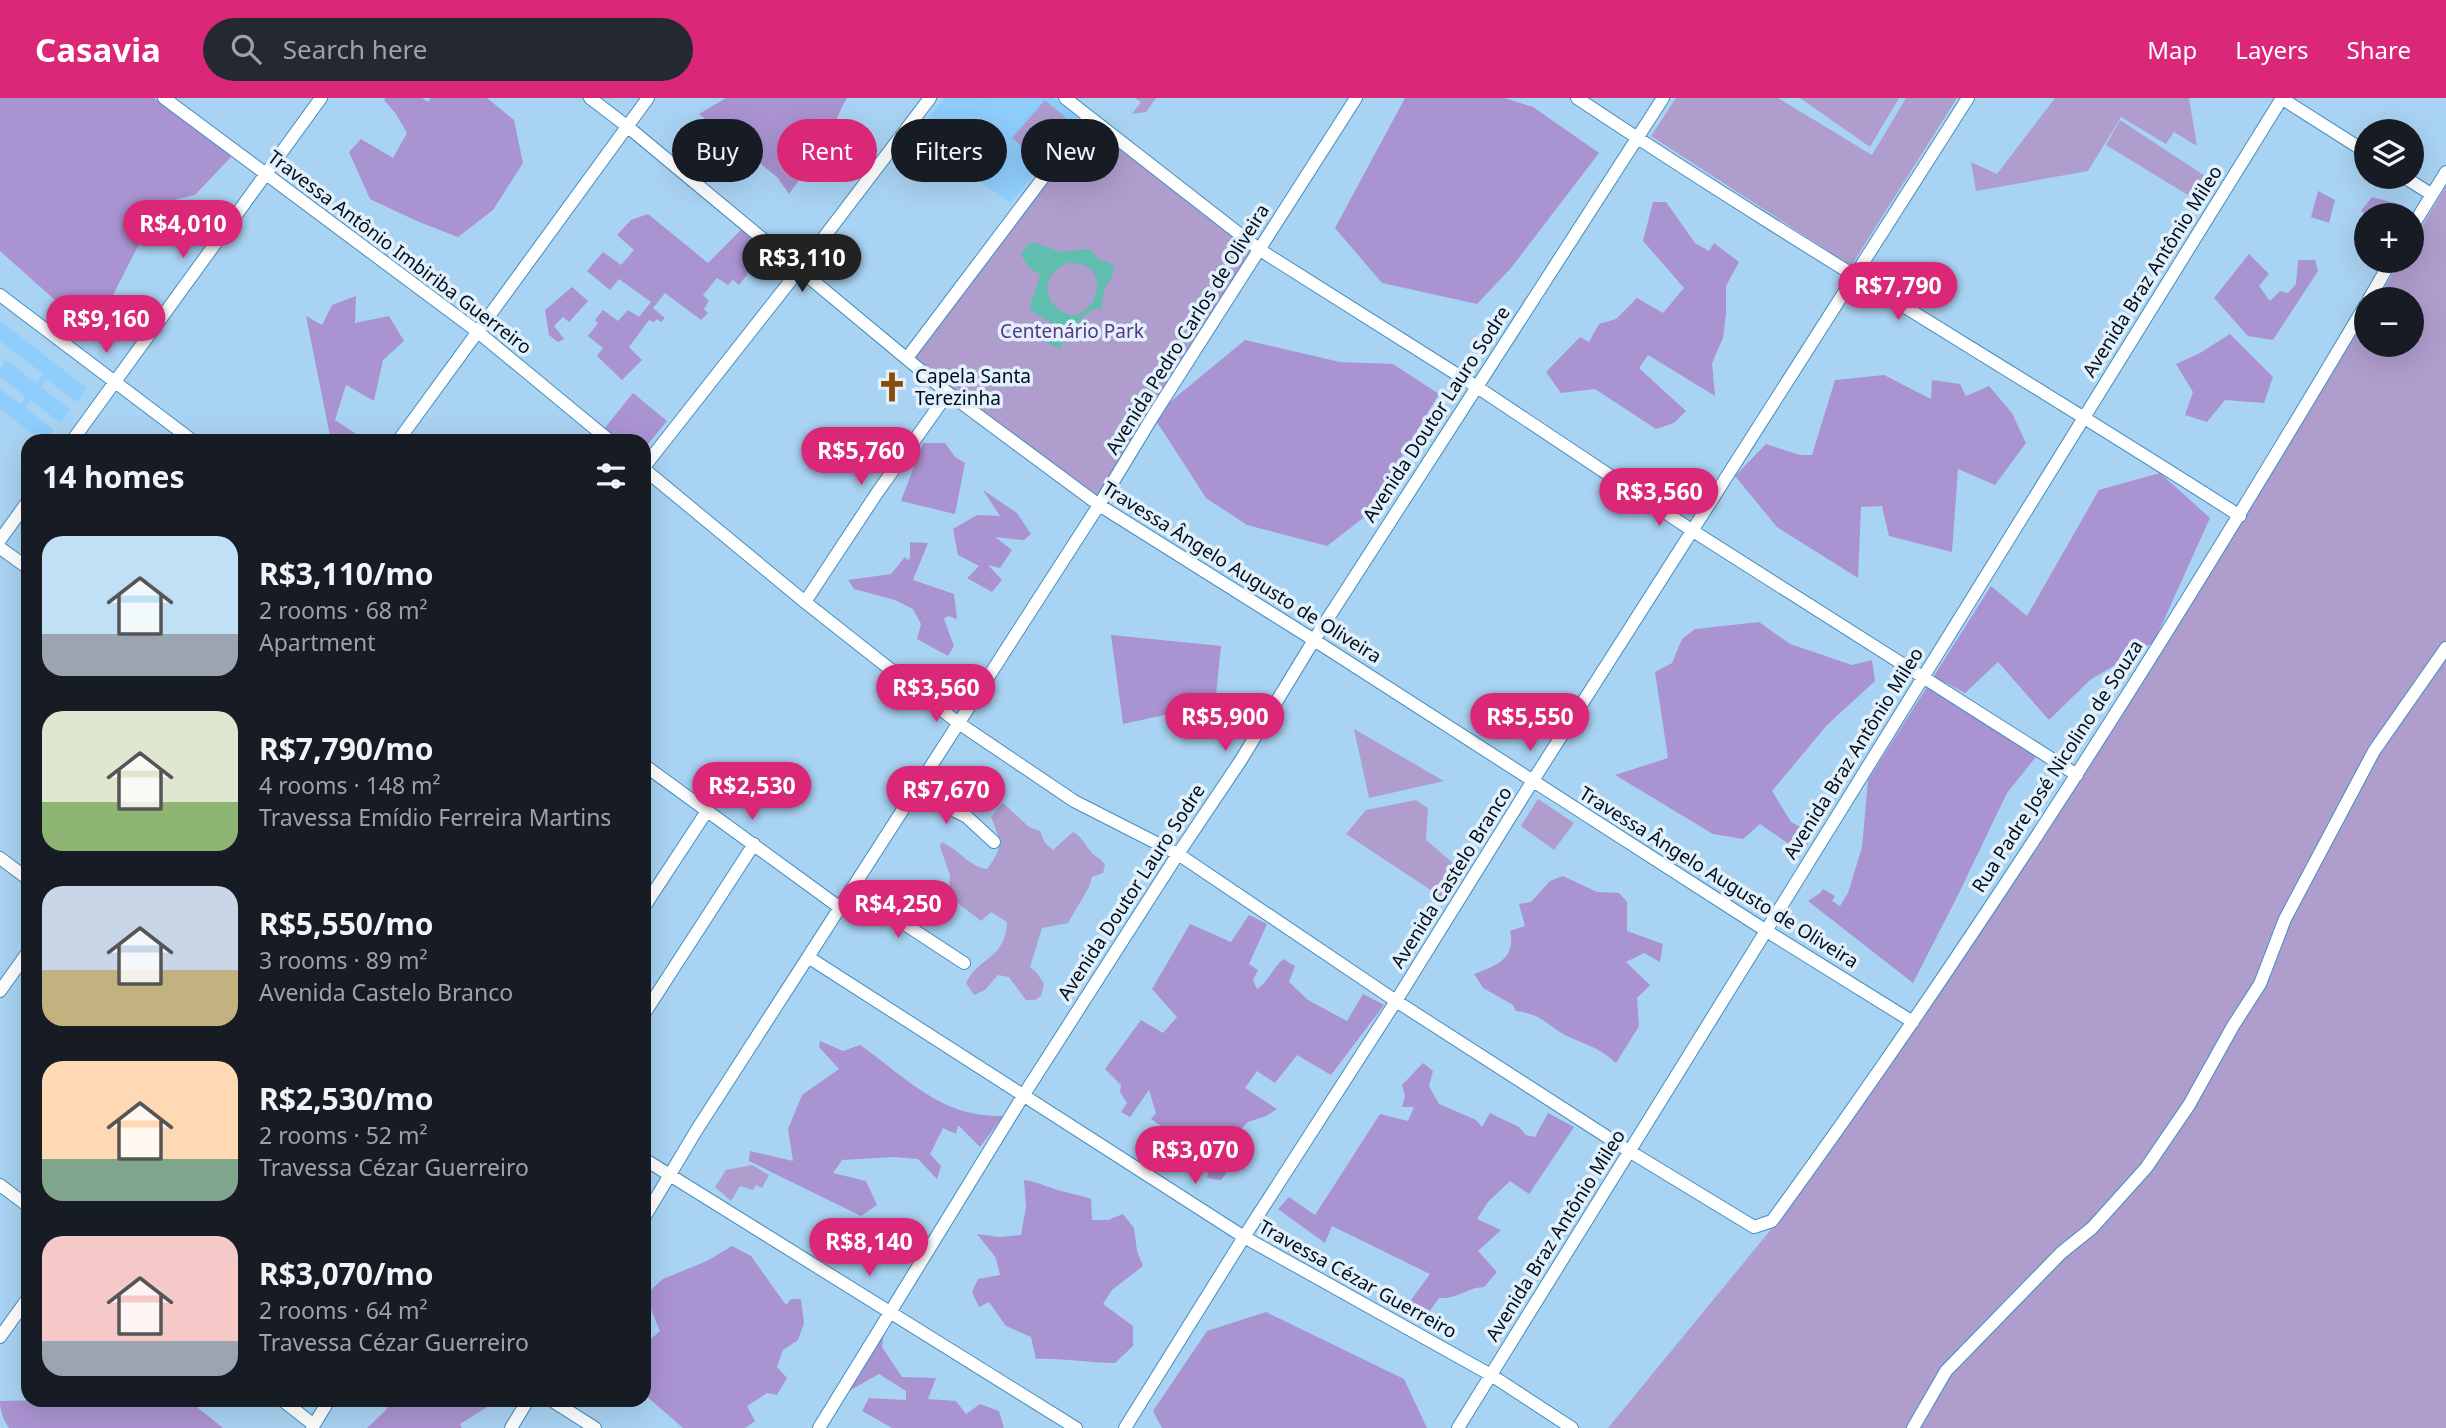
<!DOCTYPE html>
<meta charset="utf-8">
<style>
body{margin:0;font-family:"Noto Sans",sans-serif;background:#242831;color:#f1f3f6;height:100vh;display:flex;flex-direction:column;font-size:26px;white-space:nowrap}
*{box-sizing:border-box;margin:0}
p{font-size:23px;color:#9ea1a6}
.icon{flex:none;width:38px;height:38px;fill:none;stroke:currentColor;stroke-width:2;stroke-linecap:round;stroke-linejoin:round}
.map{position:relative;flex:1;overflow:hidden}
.drawer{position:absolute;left:21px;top:336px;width:630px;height:973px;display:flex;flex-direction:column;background:#171b24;border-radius:21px;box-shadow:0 7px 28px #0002}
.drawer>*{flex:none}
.top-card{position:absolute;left:672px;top:21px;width:665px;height:63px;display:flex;gap:14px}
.buttons{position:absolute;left:2354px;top:21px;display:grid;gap:14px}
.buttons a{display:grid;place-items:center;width:70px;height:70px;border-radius:50%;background:#171b24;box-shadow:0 7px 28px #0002;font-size:35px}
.price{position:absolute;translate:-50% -60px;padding:0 16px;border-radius:24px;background:#db2777;color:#fff;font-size:23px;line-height:46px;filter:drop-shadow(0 2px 4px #0008)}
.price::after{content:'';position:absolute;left:50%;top:42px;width:21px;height:16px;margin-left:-10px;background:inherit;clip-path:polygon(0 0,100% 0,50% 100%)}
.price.active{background:#222;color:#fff}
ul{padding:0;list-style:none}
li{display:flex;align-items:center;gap:21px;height:175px;padding:0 21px}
li span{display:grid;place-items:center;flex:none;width:196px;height:140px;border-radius:21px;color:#555}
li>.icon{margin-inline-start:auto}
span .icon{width:84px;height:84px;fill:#fffc;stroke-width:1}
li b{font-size:30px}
h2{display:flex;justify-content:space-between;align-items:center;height:84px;padding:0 21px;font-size:30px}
.chip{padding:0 24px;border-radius:32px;background:#171b24;box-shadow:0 7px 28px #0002;font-size:24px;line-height:63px}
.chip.active{background:#db2777;color:#fff}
header{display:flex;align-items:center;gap:42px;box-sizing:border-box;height:98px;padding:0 35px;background:#db2777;color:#fff}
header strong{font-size:33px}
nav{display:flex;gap:38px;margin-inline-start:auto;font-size:24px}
.search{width:490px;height:63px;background:#242831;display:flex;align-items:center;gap:18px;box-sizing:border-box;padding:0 24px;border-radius:38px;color:#9ea1a6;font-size:26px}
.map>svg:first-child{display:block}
</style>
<header>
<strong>Casavia</strong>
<div class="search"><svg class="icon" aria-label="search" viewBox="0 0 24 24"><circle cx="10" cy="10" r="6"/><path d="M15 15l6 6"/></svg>Search here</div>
<nav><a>Map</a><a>Layers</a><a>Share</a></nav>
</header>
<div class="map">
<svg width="2446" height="1330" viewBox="0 0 2446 1330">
<rect width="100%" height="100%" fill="#a9d3f3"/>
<path fill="#8ecdfc" d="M944,0h109l25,19 -67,86 -96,-66z
M0,223l87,67 -10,14 -31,-23 -5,8 29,23 -10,13 -29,-23 -6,7 29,23 -8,11h-4l-42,-32v-20l20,15 6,-7 -26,-20v-9l6,-8 30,23 7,-9 -43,-33z"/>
<path fill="#af9dcd" d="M1135,0h21l-10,14 -14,2 9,-12z
M1676,0h102l94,57 34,-57h51l-106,168 -200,-130z
M1800,0h99l-29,49z
M2055,0h134l8,48 -23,-14 -8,12 -45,-27 -33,54 -112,20 -5,-29 26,12z
M1045,2l22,19 -33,39 -22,-20z
M2120,22l88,58 -12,22 -90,-55z
M1090,25l163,128 -156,249 -184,-142z
M2446,88v1242h-838l165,-201 145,-203 245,-374 203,-332v27h46v-46h-35l24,-38h11v-18z
M1354,631l90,52 -75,17z
M1538,701l36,24 -20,27 -33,-24z
M1416,702l12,8 -2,32 33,28 -18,29 -95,-63 20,-24z
M1003,705l26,24 11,4 5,12 8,7 20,-18c10,5 12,14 19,21 5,5 9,5 13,12l-2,8 -11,4 -3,10 -21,36 -26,5 -12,39 7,6 7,11 -3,12 -6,4h-9l-17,-23 -11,-2 -13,15 -11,5 -8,-12c13,-27 39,-23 41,-61l-16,-10 -10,9 -32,-25 1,-21 -10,-28 1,-5c17,6 28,25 46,27 17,-22 14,-28 4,-52z
M752,1067l17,10 -7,13 -6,-3 -3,5 -13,-4 -9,15 -16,-14 11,-17z"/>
<path fill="#aa93d1" d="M0,0h154l78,58 -37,39 -35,8 -67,131 -93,-83z
M386,0h36l6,4 3,-4h56l27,22 9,43 -30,47 -35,27 -39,-15 -49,-23 -21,-47 12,-13 32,19 14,-25 -11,-19 -12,-14z
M726,0h121c-9,14 -12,30 -21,46 -11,18 -25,32 -37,50l-12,-17 -78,-63z
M1405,0h99l29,9 66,46 -88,115 -34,36 -95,-21 -47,-55z
M2318,93l17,9 -6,23 -18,-6z
M2372,99l31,8 -7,10h-28l-7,-4z
M1653,104h13l29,41 14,8 5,-8 25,19 -13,24v28l-3,24 -11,25 3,33 -67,-41 -9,13 47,43 -12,12 -18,6 -61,-40 -34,4 -15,-21 34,-35 9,5 10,-18 17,-5 21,-21 26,15 21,-25 -41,-47z
M648,116l60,49 34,-34 29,20 2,15 -10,-9 -24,30 -6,-5 -5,5 -11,-7 -14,17 6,6 -5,8 4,4 -7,7 -36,-27 -12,15 12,10 -4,4 -4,-3 -3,3 -5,-2 -20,27 13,13 -20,20 -25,-24 6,-8 -15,-12 10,-13 -3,-3 8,-10 15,11 10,-11 11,7 12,-15 -32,-23 -9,11 -23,-19 16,-19 18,13 13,-15 -17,-15 14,-15z
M2249,156l20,20 -10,12 11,15 10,-10 8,2 8,-9 2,-24h17l3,11 -45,69 -25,-4 -34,-38z
M572,189l16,14 -19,21 -6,-5 -9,9 10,13 -6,3 -9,-7 -4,-25z
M356,198l-1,27 34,-7 15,25 -21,19 -9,41 -28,-16 -11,35 32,21h-36l-25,-125 16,9 10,-20z
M2230,236l43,43 -9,26 -39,-3 -18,22 -22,-7 8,-23 -17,-28 24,-11z
M1245,242l95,22 53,2 46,30 -72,121 -40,31 -80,-21 -41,-27 -53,-82z
M1884,277l47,24 1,-19 28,4 6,12 23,-10 23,27 14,30 -31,42 -37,-16 -6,83 -63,-16 -7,-30 -21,1 -3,71 -81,-51 -42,-51 31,-32 34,11h12l23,-75z
M633,295l34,28 -23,28v-8h-24l-16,-12z
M923,345h22l10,14 10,6 -10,51 -54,-13z
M2160,375l50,45 -56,124 -64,38 -41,40 -51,-58 -33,31 -22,-12 100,67 -36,45 -49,102 -45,88 -105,-82 12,-8 3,-4 12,7 -3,5 8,5 8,-13 14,-46 6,-67 123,-194 36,30 72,-126z
M983,392l34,23 14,21 -7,6 -29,-3 17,13 -12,18 -12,-3 14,15 -10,12 -25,-14 12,-12 -21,-11 -5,-26 24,-14 23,1z
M910,444l18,1 -15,37 41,14 3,25 -9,-3 -4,3 10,27 -6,10 -31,-17 4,-15 -8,-15 -18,-9 -41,-11 -6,-9 43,-6 14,-17 3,3 2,-2z
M1759,524l31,22 62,21 20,-5 3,21 -48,44 -55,66 19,31 22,12 -11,19 -42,-29 -17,15 -30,-5 -98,-59 53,-17 -13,-86 17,-9 10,-24 13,-10z
M1111,537l110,11 -6,58 -92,20z
M1563,778l34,16 22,1 8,9v29l36,13 -3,18 -16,-9 -18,9 24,23 -13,13 2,28 -23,37c-19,-17 -28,-17 -49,-27 -23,-12 -22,-21 -51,-25l-3,-6 -30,-17 -9,-14c23,-9 42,-15 36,-43l15,-5 -6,-22 12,-2 19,-21z
M1249,817l18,9 -18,40 9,6 -5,10 4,9c11,-7 16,-21 26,-30l12,7 -6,16 19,18 39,21 16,-27 21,11 -53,70 -34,-20 -22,28 -18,-12 -12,17 32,21 -11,7 -18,6 -24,25 9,17 -12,16 -14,-2 2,-8 -23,-14 5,-16 -6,-7 -8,4 -26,-18 5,-6 -7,-23 -19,27 -9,-5 6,-9 -7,-11 1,-7 -16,-16 36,-49 22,13 14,-16 -25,-28 38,-65 41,18z
M820,943l23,10 17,-6c47,33 81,73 143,71l-23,31 -22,-22 -2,9 -13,-6 -13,26 11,12 -4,13 -19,-20 -24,-2 -52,3 -9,13 33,8 11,24 -16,11 -112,-55 1,-10 43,10 -5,-32 14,-34 37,-26 -20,-22z
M1423,965l10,8 -4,15 10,18 37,16 6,7 8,-14 29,14 7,8 9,2 13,-24 26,14 -45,67 -19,-13 -22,21 -11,17 24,11 -23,21 19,21 -13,15c-19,1 -25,12 -45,11l-17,24 -22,-7 30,-41 -98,-48 -7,17 -47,-34 11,-12 26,18 65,-101 28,7 6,-14h-12l3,-11 -3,-11z
M1024,1082c11,1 18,5 28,8 13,5 26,6 39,11l1,21h16l15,-6 11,14 3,23 6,15 -31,24 -9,14 30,22v20l-18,17c-27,0 -52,-5 -79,-4l-5,-22 -25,-11 -17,-24 -10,5 -7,-15 6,-13 22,-4 -4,-17 -19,-24 23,3 21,-2 5,-28z
M732,1148l19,10 35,49 5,-6h10l3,24 -6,17 -15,10 -6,17 10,11 -10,17 -10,-2 -20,13 8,15 -10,7h-62l-39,-34v-49l16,-14 -15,-36 18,-16 44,-18z
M1266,1214l138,67 23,49h-265l-9,-17 54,-80z
M884,1235l-2,14 20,30 34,1 -8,21 28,2 10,13 14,-10 19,7 5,17h-112l-30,-17 7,-13 37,2v-9l-27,-17 -30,17z
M40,1302h148l35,28h-214c-5,-7 -9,-17 -9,-27z
M392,1302h95l5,4 -32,20 2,4h-95l18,-17z"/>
<path fill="#5fbeae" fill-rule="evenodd" d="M1033,144l28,10 28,-3 10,10 14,6c3,12 -6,16 -9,27 -2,5 -1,12 -3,17l-5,-1 -12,8 -9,12 -6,1 -9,20 -15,-7 9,-18 -22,-12 -2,-7 11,-30 -11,-6 -9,-14 7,-11zM1067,165c57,-3 21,78 -12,43 -15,-15 -6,-36 12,-43z"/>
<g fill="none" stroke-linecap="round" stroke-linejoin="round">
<g stroke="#448dbf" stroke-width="14">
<path id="minor" d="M164,0l314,234 132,109
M590,0l38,29 320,266 151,112 215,135 451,290 148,92
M1065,0l195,152 217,137 216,144 384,244
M1577,0c217,145 443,277 663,418
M2281,0l85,54
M2404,79l27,17
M2412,129l34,-55
M0,197l193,146
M2369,201l22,-38
M907,260l182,-241
M72,343l249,-343
M398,343l250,-343
M644,369l155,-197 131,-172
M644,371l161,133 152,120 117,79 104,53 218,147 233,150 125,76 18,-6c215,-295 408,-604 594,-917
M0,442l28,-39
M0,450l28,20
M805,504l72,-109 71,-100
M644,667l195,142
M911,696l16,8 14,2 26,13 27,25
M0,760l28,21
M851,791l113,74
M644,809l63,-96
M808,859l436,280 247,138 81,53
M0,893l28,-39
M644,916l110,-170
M644,1061l432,269
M0,1087l28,21
M644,1120l52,-87 403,-626 54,-89 203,-318
M0,1239l28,-39
M282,1302l32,25
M551,1302l44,28
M312,1330l17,-28
M511,1330l17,-28
M819,1330l204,-332 155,-242 63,-94 73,-120 349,-542
M1125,1330l119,-191 152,-236 136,-219 436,-684
M1458,1330l824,-1330
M1913,1330l33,-57 115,-118 31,-25 54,-60 43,-63 44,-79 27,-42 25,-65 89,-168 72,-103"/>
</g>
<use href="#minor" stroke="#fff" stroke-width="12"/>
</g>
<defs>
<g id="church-bare" transform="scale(2.415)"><path d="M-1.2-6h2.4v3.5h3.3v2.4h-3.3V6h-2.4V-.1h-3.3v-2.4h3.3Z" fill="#8a4e0a" stroke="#e2f0fb" stroke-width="2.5" paint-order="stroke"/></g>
</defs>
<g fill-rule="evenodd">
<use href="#church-bare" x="892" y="289"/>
</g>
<g text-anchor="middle" stroke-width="7" stroke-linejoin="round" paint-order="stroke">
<g font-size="19" fill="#000e1d" stroke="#e2f0fb">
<text transform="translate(400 154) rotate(37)" y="7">Travessa Antônio Imbiriba Guerreiro</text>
<text transform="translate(2152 173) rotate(-58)" y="7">Avenida Braz Antônio Mileo</text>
<text transform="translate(1187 231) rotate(-58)" y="7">Avenida Pedro Carlos de Oliveira</text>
<text transform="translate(1436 316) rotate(-57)" y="7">Avenida Doutor Lauro Sodre</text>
<text transform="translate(1242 474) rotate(32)" y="7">Travessa Ângelo Augusto de Oliveira</text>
<text transform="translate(1853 655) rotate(-58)" y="7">Avenida Braz Antônio Mileo</text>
<text transform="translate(2057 668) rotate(-57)" y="7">Rua Padre José Nicolino de Souza</text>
<text transform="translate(1451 779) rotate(-58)" y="7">Avenida Castelo Branco</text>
<text transform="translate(1719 779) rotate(32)" y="7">Travessa Ângelo Augusto de Oliveira</text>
<text transform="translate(1131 794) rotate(-57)" y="7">Avenida Doutor Lauro Sodre</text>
<text transform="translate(1555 1137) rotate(-58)" y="7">Avenida Braz Antônio Mileo</text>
<text transform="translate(1358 1181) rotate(29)" y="7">Travessa Cézar Guerreiro</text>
</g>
<g font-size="19" fill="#583782" stroke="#e2f0fb">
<text x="1072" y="240">Centenário Park</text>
</g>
<g font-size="19" fill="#000e1d" stroke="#e2f0fb" text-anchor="start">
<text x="915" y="285">Capela Santa<tspan x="915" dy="22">Terezinha</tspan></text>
</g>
</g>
</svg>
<div class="buttons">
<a><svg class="icon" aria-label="layers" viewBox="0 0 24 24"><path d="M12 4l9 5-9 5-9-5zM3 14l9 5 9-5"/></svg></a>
<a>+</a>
<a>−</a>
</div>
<b class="price" style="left:183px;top:162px">R$4,010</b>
<b class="price active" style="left:802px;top:196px">R$3,110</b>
<b class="price" style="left:1898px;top:224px">R$7,790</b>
<b class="price" style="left:106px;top:257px">R$9,160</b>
<b class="price" style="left:861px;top:389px">R$5,760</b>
<b class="price" style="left:1659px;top:430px">R$3,560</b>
<b class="price" style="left:936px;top:626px">R$3,560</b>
<b class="price" style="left:1225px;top:655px">R$5,900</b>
<b class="price" style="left:1530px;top:655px">R$5,550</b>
<b class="price" style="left:752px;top:724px">R$2,530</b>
<b class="price" style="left:946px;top:728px">R$7,670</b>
<b class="price" style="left:898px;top:842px">R$4,250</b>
<b class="price" style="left:1195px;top:1088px">R$3,070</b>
<b class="price" style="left:869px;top:1180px">R$8,140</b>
<div class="top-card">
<a class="chip">Buy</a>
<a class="chip active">Rent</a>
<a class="chip">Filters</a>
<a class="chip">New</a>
</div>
<section class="drawer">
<h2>14 homes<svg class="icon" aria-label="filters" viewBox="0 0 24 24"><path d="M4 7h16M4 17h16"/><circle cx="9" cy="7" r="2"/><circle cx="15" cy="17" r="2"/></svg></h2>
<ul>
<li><span style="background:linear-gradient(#bfe0f5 70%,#9aa5b1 0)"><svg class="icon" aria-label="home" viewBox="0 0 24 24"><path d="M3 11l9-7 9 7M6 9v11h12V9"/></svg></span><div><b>R$3,110/mo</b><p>2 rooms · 68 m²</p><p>Apartment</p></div></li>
<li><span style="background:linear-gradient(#dfe7d0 65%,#8fb573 0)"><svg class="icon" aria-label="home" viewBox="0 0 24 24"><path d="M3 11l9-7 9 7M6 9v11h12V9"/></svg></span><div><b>R$7,790/mo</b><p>4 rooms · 148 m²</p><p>Travessa Emídio Ferreira Martins</p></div></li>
<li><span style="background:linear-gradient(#c9d6e8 60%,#c2b280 0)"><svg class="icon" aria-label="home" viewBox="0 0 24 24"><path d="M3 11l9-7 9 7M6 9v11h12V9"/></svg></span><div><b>R$5,550/mo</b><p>3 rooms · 89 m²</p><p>Avenida Castelo Branco</p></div></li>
<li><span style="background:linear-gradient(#ffd9b3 70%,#7fa58c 0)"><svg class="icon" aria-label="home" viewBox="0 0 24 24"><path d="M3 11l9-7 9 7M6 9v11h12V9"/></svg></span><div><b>R$2,530/mo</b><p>2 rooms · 52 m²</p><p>Travessa Cézar Guerreiro</p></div></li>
<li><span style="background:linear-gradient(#f6c9c9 75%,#9aa5b1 0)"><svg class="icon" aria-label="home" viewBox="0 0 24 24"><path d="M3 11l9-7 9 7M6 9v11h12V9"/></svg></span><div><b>R$3,070/mo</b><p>2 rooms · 64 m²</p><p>Travessa Cézar Guerreiro</p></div></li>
</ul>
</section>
</div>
